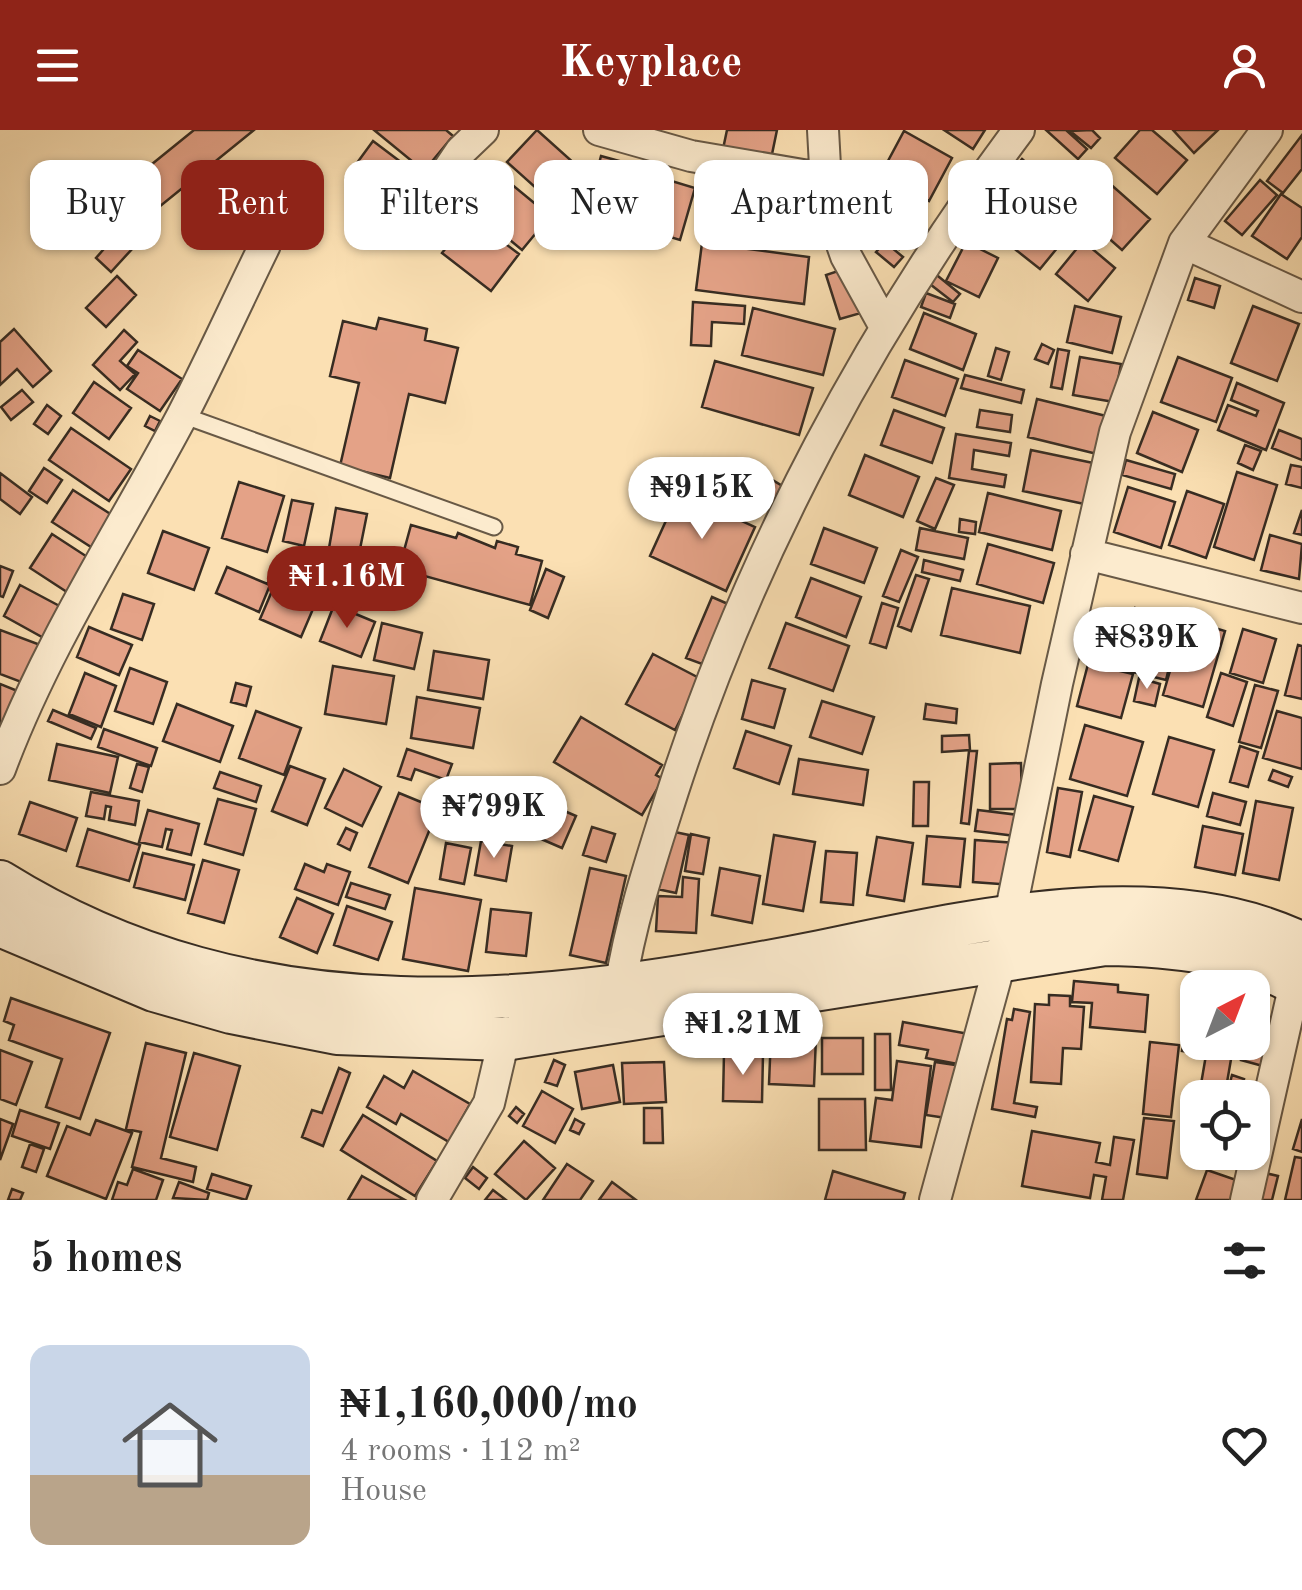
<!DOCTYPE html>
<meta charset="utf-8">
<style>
body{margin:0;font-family:"Old Standard TT",serif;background:#f6f6f6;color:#222;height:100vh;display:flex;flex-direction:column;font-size:38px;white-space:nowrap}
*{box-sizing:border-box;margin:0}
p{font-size:32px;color:#767676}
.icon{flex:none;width:55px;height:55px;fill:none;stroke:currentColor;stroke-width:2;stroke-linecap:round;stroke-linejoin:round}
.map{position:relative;height:1070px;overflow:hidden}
.details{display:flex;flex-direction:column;background:#fff;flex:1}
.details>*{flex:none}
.guide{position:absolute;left:30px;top:30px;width:1242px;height:90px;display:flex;gap:20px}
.needle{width:65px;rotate:42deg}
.buttons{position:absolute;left:1180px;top:840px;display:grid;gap:20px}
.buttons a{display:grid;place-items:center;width:90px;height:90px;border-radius:20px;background:#fff;box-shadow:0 2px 8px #0004;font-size:50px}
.price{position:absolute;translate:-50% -85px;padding:0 22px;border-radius:35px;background:#fff;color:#222;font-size:32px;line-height:65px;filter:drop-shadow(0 2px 5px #0008)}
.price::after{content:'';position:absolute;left:50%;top:60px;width:30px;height:22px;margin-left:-15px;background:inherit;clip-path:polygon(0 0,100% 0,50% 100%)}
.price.active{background:#8f2418;color:#fff}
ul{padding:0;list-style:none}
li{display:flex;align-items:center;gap:30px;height:250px;padding:0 30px}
li span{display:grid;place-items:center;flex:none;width:280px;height:200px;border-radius:20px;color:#555}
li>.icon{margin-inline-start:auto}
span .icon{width:120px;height:120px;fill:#fffc;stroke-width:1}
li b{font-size:42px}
h2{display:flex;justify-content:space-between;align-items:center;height:120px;padding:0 30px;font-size:42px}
.chip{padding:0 35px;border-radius:20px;background:#fff;box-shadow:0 2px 8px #0004;font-size:35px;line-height:90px}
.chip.active{background:#8f2418;color:#fff}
header{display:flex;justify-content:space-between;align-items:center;height:130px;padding:0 30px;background:#8f2418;color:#fff;font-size:45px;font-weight:700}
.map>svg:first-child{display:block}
</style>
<header><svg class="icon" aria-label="menu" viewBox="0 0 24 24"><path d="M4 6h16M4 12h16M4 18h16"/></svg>Keyplace<svg class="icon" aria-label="person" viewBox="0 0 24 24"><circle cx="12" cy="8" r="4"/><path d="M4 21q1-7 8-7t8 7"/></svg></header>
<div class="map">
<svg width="1302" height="1070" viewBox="0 0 1302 1070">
<rect width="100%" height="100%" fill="#fbe0b3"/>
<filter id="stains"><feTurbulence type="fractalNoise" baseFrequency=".002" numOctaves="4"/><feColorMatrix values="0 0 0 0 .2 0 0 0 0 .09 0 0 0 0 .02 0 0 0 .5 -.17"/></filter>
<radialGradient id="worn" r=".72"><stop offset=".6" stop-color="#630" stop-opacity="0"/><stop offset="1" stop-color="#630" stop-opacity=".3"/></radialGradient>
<path fill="#e4a287" stroke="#372c22" stroke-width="2.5" d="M194,0h60l-111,90 -23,-30z
M374,0h72l7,6 -29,35z
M537,0l48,43 -30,32 -48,-43z
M727,0h50l-6,29 -48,-10z
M944,0h41l-12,19z
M1046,0h20l21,19 -9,10z
M1092,0l8,8 -9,10 -21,-17z
M1140,0h12l35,30 -30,34 -42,-36z
M1173,0h45l-24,23z
M904,1l48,27 -23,43 -48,-27z
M1302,5v34l-19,24 -16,-12z
M373,11l53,40 -27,36 -53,-39z
M601,26l47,13 -16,61 -47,-13z
M1022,29l31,27 -12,14 -31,-26z
M499,44l51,42 -28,34 -51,-42z
M655,46l40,12 -15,52 -40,-12z
M1260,50l17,15 -35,40 -17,-14z
M1108,52l42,37 -28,31 -42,-37z
M886,59l35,20 -22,40 -35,-19z
M1026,62l11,11 -12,12 -11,-10z
M716,63l87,9 -4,39 -87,-8z
M1281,64l21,14v29l-15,22 -35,-23z
M1047,80l25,20 -32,39 -24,-19z
M470,87l49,37 -28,37 -49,-38z
M135,88l14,12 -13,16 -14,-12z
M116,105l16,14 -21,23 -15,-14z
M1083,111l32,27 -27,33 -32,-27z
M885,112l18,15 -9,10 -18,-15z
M966,112l32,16 -19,39 -33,-16z
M702,113l107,14 -5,47 -108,-14z
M847,138l14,45 -21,6 -14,-44z
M933,142l27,22 -7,8 -27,-21z
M117,146l19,19 -30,32 -20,-19z
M1195,148l25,8 -6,22 -26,-8z
M926,163l29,11 -5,14 -29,-11z
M693,172l52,4 -1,18 -32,-2 -1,24 -20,-1z
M1075,176l46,11 -9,36 -45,-11z
M1253,176l46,18 -22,57 -46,-18z
M753,178l82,21 -12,46 -81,-20z
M924,183l52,21 -13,36 -53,-21z
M379,188l48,11 -2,11 33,8 -13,55 -36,-9 -19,84 -50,-12 19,-83 -29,-7 13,-55 33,8z
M14,199l37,42 -18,16 -16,-18 -17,16v-43z
M124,200l13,12 -17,19 15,13 -15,16 -27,-25z
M1042,214l12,6 -6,14 -13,-5z
M996,218l13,4 -8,28 -13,-4z
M1058,219l11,2 -7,38 -11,-2z
M138,220l44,29 -22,32 -33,-22 11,-16 -11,-7z
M1080,227l41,7 -7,38 -41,-7z
M1178,227l54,21 -16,44 -55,-20z
M905,230l53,19 -13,37 -53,-19z
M715,231l98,27 -14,47 -97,-28z
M965,245l59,15 -3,13 -60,-15z
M94,252l37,26 -22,31 -36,-26z
M1237,253l47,20 -18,47 -48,-20 10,-25 28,11 2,-5 -27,-11z
M22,260l11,12 -22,18 -10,-13z
M1037,269l69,17 -9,38 -69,-17z
M47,275l14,11 -13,18 -14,-10z
M894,280l50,18 -12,35 -51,-18z
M980,280l32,5 -2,17 -33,-5z
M1153,282l45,18 -16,42 -45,-19z
M150,286l10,5 -5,10 -10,-5z
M71,298l60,41 -22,32 -60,-41z
M1279,300l23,9v21l-30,-12z
M956,304l55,9 -2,13 -35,-6 -2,19 34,6 -2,12 -55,-9z
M1245,315l16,6 -8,19 -15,-7z
M1031,320l67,14 -9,41 -66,-14z
M865,325l54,22 -16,40 -54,-22z
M1126,330l49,14 -4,15 -49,-14z
M1291,335l11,2v21l-16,-4z
M44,338l18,12 -15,23 -18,-12z
M759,342l25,15 -13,20 -24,-16z
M1237,342l40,13 -23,75 -40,-13z
M0,343l32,24 -12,17 -20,-15z
M936,348l18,7 -19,44 -18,-8z
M239,352l45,14 -17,56 -45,-14z
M1128,357l47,15 -14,46 -47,-16z
M73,360l39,25 -21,32 -39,-25z
M1187,361l37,13 -18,54 -37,-13z
M679,362l76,35 -29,64 -76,-35z
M988,363l73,18 -9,39 -73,-18z
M292,370l21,4 -9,42 -21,-5z
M336,378l31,6 -8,40 -30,-6z
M1302,380v25l-8,-2z
M960,389l16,3 -1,12 -16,-2z
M411,395l45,13 2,-5 37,15 2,-7 21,6 -2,7 26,7 -12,44 -131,-36z
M824,398l53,20 -13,35 -53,-19z
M920,398l48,10 -4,21 -48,-9z
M163,401l46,17 -15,42 -46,-17z
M52,404l40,26 -22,34 -40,-26z
M1270,405l32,9 -3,35 -38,-9z
M988,414l66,19 -11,40 -66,-19z
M901,420l17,7 -19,45 -16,-6z
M276,430l27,9 -3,10 27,9 -5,13 -54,-18z
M924,430l39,10 -3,11 -38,-9z
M0,436l13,5 -10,26 -3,-1z
M227,437l43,18 -11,27 -43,-19z
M546,439l18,8 -16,41 -18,-8z
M916,445l13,4 -18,52 -13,-5z
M811,448l50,19 -15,40 -50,-20z
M20,455l47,25 -16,32 -47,-26z
M952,458l78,18 -10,47 -79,-18z
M272,461l41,18 -12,28 -41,-18z
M123,464l31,10 -12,36 -31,-11z
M712,467l16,7 -26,60 -16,-6z
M882,473l16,5 -12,40 -16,-5z
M334,475l41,17 -14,35 -41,-16z
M1135,478l46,11 -15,61 -45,-11z
M1102,481l28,7 -14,52 17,4 -12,44 -44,-12z
M1185,489l40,12 -22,76 -40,-12z
M382,493l40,10 -8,36 -40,-9z
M786,493l63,23 -16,45 -64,-23z
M89,497l43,18 -13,30 -42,-18z
M1243,499l33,10 -13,44 -33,-10z
M0,500l43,16 -14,39 -29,-11z
M1298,515l4,1v53l-17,-4z
M434,521l55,9 -6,39 -55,-9z
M653,524l48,25 -26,51 -49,-26z
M333,536l61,10 -8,48 -61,-10z
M130,538l37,14 -14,42 -38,-13z
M85,543l31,13 -15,41 -32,-13z
M1221,543l26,9 -14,44 -26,-9z
M1139,548l21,6 -5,22 -21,-5z
M752,550l33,9 -11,39 -32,-9z
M236,553l15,4 -5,19 -15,-4z
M0,554l20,8 -15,38 -5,-2z
M1255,555l23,6 -17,57 -22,-6z
M417,567l63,11 -7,40 -62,-10z
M822,571l52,16 -12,37 -52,-17z
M177,574l56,22 -13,36 -57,-21z
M926,574l31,5 -1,14 -32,-4z
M53,580l43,18 -5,11 -43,-18z
M256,581l45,17 -17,47 -45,-17z
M1277,581l25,7v51l-39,-11z
M581,587l81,48 -6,10 7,4 -21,36 -88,-53z
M1085,595l58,17 -16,54 -57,-17z
M104,599l53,19 -6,18 -53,-19z
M746,601l45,15 -12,38 -45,-16z
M969,605l1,15 -28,2v-16z
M1169,607l45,13 -16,57 -45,-13z
M57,614l61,13 -8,36 -61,-13z
M1240,616l18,6 -10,35 -18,-5z
M407,619l45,15 -6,16 -31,-11 -4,11 -13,-4z
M969,621h8l-8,73 -8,-1z
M799,629l69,11 -5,35 -70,-11z
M1021,633l1,46h-32v-45z
M137,634l12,3 -7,25 -12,-4z
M290,636l35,13 -18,46 -35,-14z
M344,639l37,18 -19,39 -37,-18z
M1273,640l19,7 -4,10 -19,-7z
M220,642l41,14 -5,16 -42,-14z
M914,652h15l-1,44h-15z
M1058,658l24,4 -12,65 -23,-5z
M91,662l48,9 -4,24 -26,-5 2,-13 -5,-1 -2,13 -18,-3z
M399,663l39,16 -30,74 -39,-16z
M1213,663l33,9 -6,23 -33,-9z
M1094,666l39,11 -15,54 -39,-11z
M218,669l38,10 -13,46 -38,-11z
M539,670l37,16 -14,32 -37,-16z
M1256,671l37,7 -14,72 -36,-7z
M30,672l47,16 -11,33 -47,-17z
M148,680l51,14 -8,31 -24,-6 5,-19 -6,-1 -4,18 -23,-5z
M978,680l41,5 -3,21 -41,-5z
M1203,696l40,8 -8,41 -40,-8z
M592,697l23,7 -9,28 -23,-7z
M346,698l11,5 -7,17 -12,-6z
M88,699l52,16 -11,36 -52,-15z
M670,701l19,4 -13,58 -19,-4z
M691,704l18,4 -6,36 -18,-3z
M774,705l41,7 -12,69 -40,-7z
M927,706l38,3 -5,48 -37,-3z
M877,707l36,6 -9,58 -37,-6z
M975,710l41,3 -3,42 -40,-3z
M481,711l31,5 -6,35 -31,-6z
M446,713l25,5 -7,36 -24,-5z
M826,721l31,2 -4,52 -32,-3z
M143,723l51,12 -9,35 -51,-13z
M203,730l36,10 -15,53 -36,-10z
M305,734l19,8 3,-8 23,8 -12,33 -43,-16z
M590,738l36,8 -20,87 -36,-8z
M720,738l40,8 -8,47 -40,-8z
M683,747l16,2 -3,54 -40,-2 2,-35 24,1z
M351,753l39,12 -5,14 -39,-12z
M415,758l66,12 -13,71 -65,-12z
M297,768l36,16 -16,39 -37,-16z
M347,776l45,16 -14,38 -44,-15z
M491,779l40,4 -5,43 -40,-4z
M1074,851l44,4v7l30,3 -3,37 -55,-5 2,-24 -20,-1z
M1049,865l21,1v10l14,1 -3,42 -18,-1 -2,36 -30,-2 4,-78 14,1z
M11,868l99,35 -30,86 -34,-12 16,-48 -53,-19 5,-15 -10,-4z
M1190,874l8,1v37h36l-9,52 -25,-4 6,-35 -24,-4z
M1014,879l16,3 -16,91 23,4 -2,10 -43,-8 15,-90 5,1z
M1253,883l30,7 -13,48 -29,-8 4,-18h7z
M903,892l66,12 -6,31 -37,-7 2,-8 -29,-5z
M875,904h15l1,56h-16z
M771,905l45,2 -2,49 -45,-2z
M822,908h41v36h-41z
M1150,912l29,3 -8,72 -28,-3z
M146,913l40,10 -25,105 35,9 -3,15 -61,-15 9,-35 -15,-3z
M0,920l32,12 -16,43 -16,-6z
M194,923l46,13 -23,84 -47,-13z
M724,923l39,1 -1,48 -39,-1z
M554,930l11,5 -8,21 -12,-4z
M897,931l34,5 -10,81 -51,-6 6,-43 16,2z
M664,932l2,40 -42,2 -2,-41z
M935,932l27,4 -9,53 -27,-4z
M613,935l7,37 -38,7 -7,-37z
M339,938l11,5 -27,73 -21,-9 10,-27 10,3z
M413,941l57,33 -21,38 -48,-28 -5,10 -29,-17 17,-31 20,12z
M1232,945l12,4 -5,19h-13z
M542,961l31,18 -18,34 -32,-17z
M819,969h46l1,51h-47z
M516,977l8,7 -7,9 -8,-7z
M644,978h18l1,35h-19z
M20,980l39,13 -9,26 -38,-13z
M363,985l74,46 -22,35 -74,-46z
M1144,988l30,3 -7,57 -30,-4z
M0,989l13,5 -13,36z
M575,989l9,5 -5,10 -9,-4z
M1302,989v33l-9,-3z
M96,990l36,13 -26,66 -59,-23 20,-50 23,9z
M1032,1001l68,12 -4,19 14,3 4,-28 20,3 -11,60h-21l4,-23 -12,-2 -4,23 -68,-12z
M524,1011l31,27 -29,32 -31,-26z
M30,1014l14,5 -8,23 -14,-5z
M1204,1022h47l-4,19 -45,-12z
M1295,1027l7,1v42h-17z
M567,1034l26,17 -13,19h-37z
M473,1037l14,11 -8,11 -14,-11z
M133,1039l30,11 -7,20h-44l6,-18 9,3z
M1207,1040l35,12 -6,18h-40z
M833,1041l72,22 -2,7h-78z
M1265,1043l13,3 -6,24h-14z
M212,1044l39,12 -5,14 -39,-11z
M362,1046l43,24h-57z
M179,1052l30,11 -2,7 -34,-2z
M612,1052l24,18h-37z
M12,1059l11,4 -3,7h-12z
M493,1060l13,10h-21z"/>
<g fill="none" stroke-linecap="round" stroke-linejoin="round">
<g stroke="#685946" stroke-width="19">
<path id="service" d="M182,285l312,112"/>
</g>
<g stroke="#685946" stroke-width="34">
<path id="minor" d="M599,0l92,26 135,23
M823,0l4,72 19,54 38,69
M413,92l48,-71 22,-21
M1184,113l118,54
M1086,424l216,54
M0,639c46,-124 120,-236 182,-353 29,-56 55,-114 83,-171
M620,858c11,-69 32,-131 53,-197 77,-237 197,-462 346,-661
M432,1070l57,-97 15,-64
M935,1070l66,-241 56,-275 58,-252 69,-189 83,-113
M1246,1070l49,-217"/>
</g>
<g stroke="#372c22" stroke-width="46">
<path id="secondary" d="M0,752c257,160 537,126 820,70 146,-30 342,-77 482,-8
M0,795l154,65 77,22 106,21 167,6 601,-95c66,1 139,8 197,43"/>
</g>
<use href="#service" stroke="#fcebce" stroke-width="15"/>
<use href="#minor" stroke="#fcebce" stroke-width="30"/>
<use href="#secondary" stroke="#fcebce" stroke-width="42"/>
</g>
<rect width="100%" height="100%" filter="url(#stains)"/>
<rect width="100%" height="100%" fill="url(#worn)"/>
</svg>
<div class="buttons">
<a><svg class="needle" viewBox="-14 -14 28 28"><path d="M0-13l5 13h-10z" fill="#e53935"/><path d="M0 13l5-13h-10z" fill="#767676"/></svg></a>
<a><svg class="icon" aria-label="locate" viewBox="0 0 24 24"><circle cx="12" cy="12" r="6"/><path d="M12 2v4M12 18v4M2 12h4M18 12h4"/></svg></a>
</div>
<b class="price" style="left:702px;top:412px">₦915K</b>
<b class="price active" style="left:347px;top:501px">₦1.16M</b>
<b class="price" style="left:1147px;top:562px">₦839K</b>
<b class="price" style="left:494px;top:731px">₦799K</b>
<b class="price" style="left:743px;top:948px">₦1.21M</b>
<div class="guide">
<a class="chip">Buy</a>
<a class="chip active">Rent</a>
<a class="chip">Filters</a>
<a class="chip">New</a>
<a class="chip">Apartment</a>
<a class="chip">House</a>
</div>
</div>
<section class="details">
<h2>5 homes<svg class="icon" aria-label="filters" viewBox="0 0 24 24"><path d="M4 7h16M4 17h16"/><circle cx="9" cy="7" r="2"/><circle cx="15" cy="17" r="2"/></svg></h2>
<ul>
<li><span style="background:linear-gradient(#c9d6e8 65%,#b9a48a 0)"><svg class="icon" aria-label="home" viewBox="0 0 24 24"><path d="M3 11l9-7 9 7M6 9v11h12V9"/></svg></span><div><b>₦1,160,000/mo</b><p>4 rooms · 112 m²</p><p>House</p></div><svg class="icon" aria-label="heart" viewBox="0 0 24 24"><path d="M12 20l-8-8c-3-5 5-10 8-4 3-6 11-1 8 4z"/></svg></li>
</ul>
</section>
